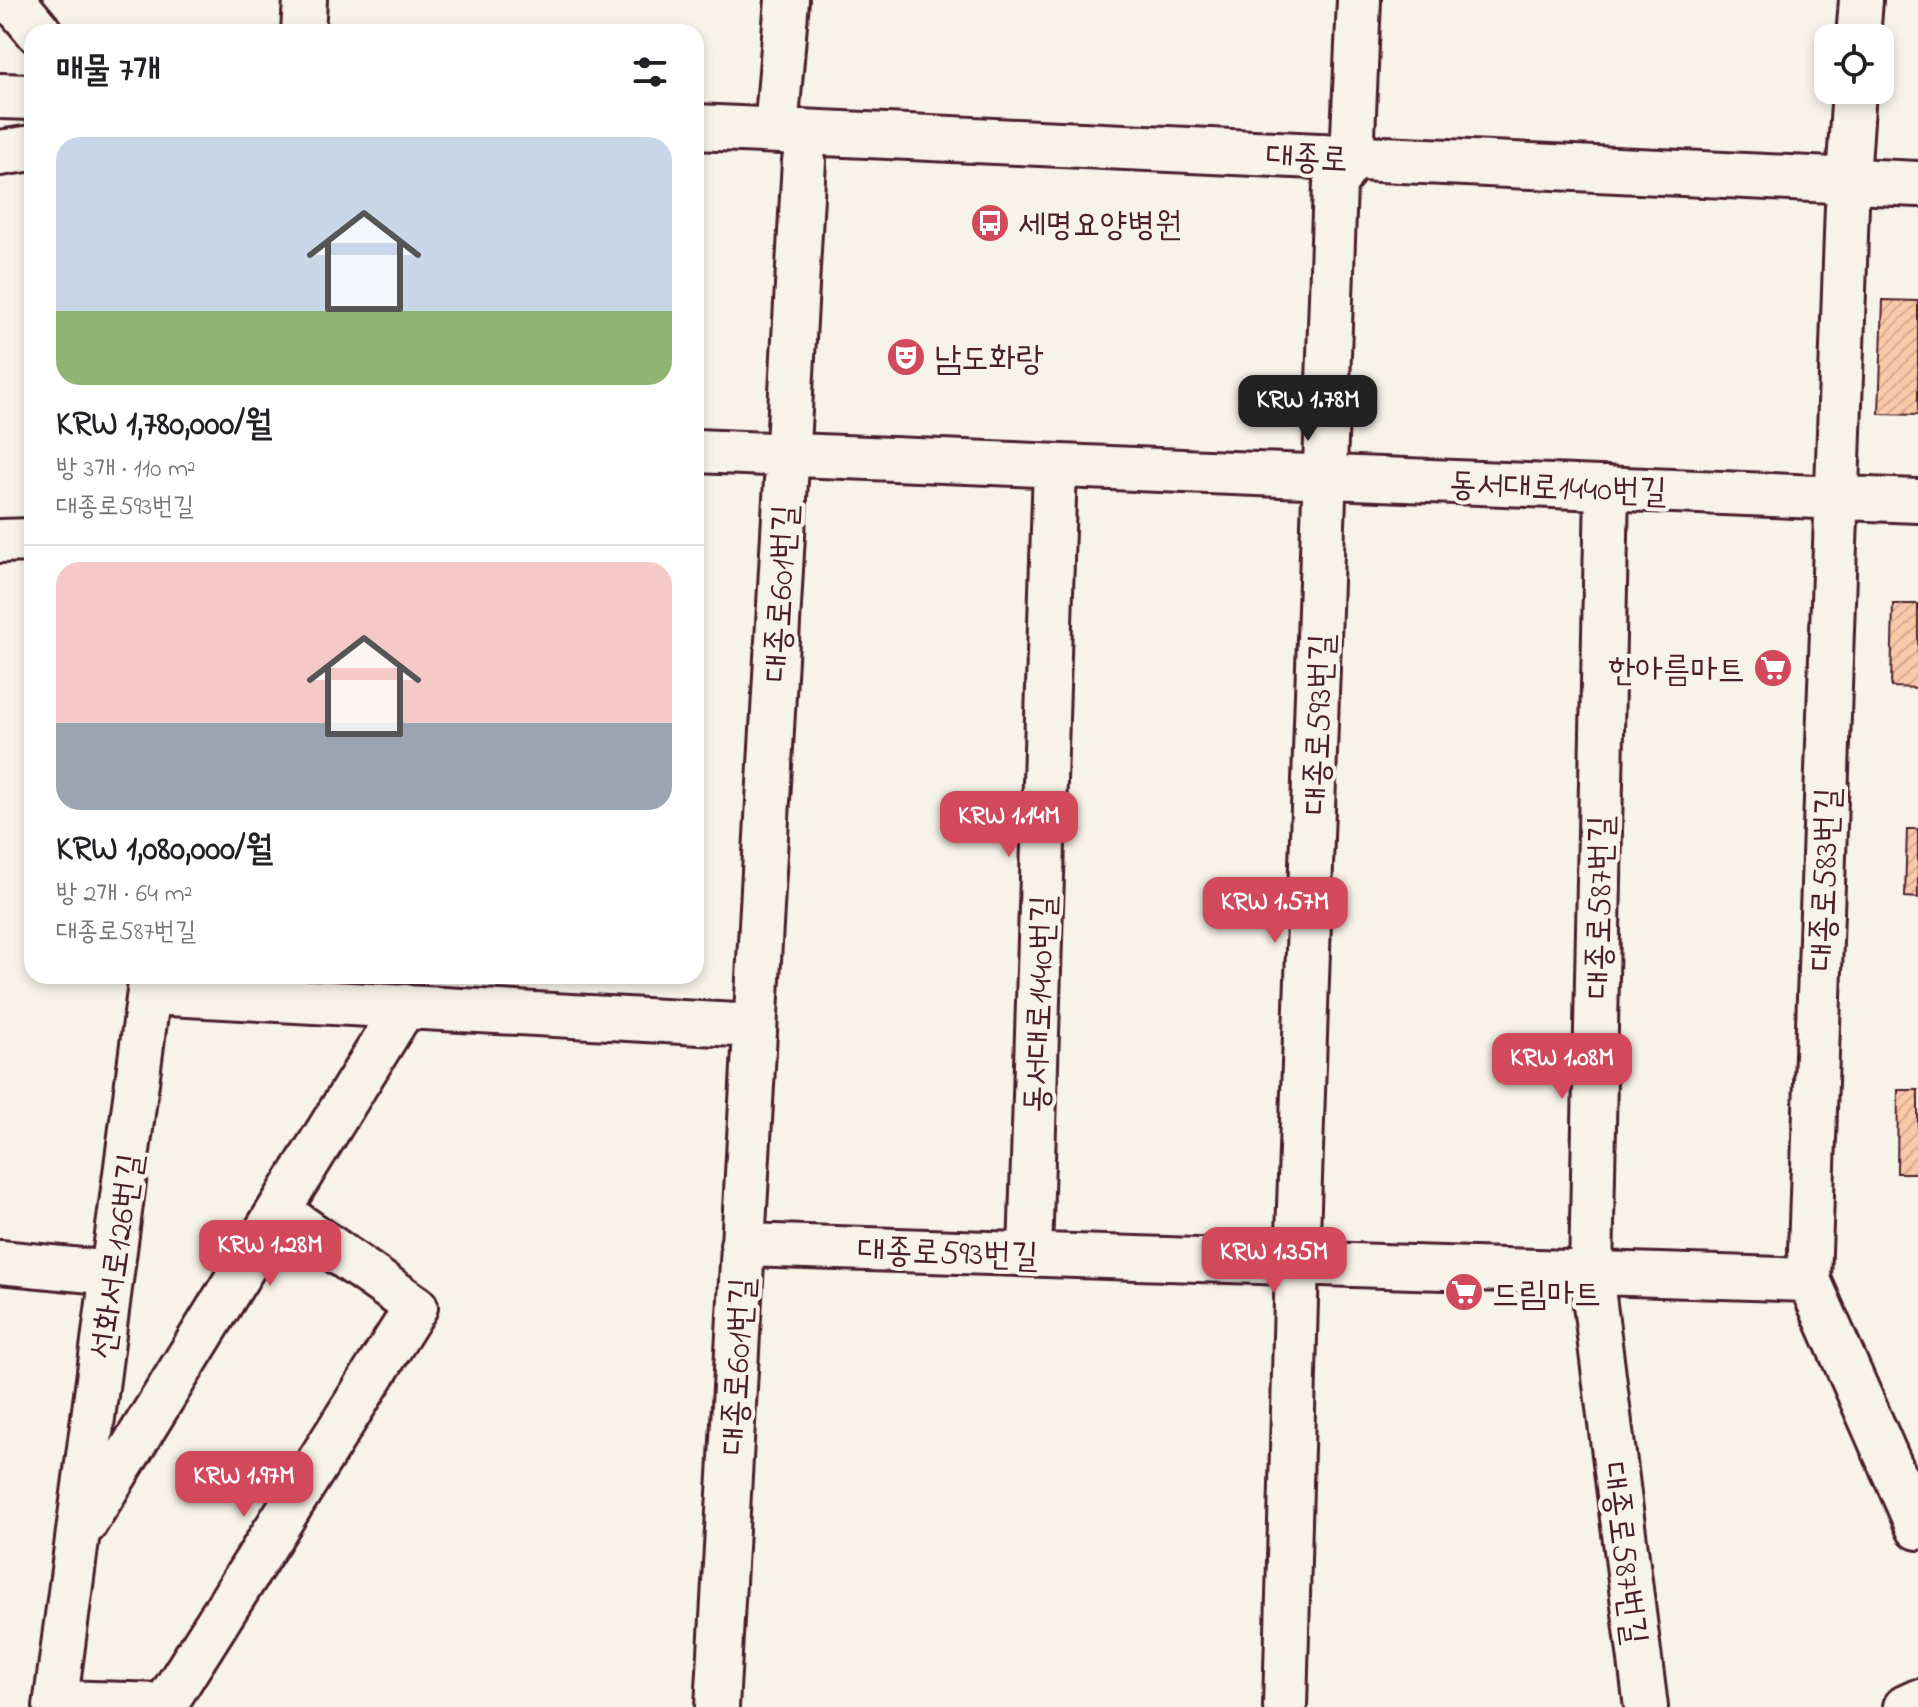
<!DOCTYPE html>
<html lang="ko">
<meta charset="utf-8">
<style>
body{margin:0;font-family:"Indie Flower","Poor Story",sans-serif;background:#f6f6f6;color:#202124;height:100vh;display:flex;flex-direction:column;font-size:30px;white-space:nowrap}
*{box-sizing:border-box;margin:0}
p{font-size:26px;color:#757577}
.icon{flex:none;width:44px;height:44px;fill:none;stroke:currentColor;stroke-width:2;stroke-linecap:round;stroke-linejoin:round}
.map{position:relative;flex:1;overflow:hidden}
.details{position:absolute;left:24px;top:24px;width:680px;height:960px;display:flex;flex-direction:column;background:#fff;border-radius:24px;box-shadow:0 4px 12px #0003}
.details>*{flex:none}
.fabs{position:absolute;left:1814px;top:24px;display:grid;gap:16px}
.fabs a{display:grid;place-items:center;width:80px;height:80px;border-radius:16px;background:#fff;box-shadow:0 4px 12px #0003;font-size:40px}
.price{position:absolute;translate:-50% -68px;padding:0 18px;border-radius:16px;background:#d1495b;color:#fff;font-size:26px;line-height:52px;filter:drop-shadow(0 2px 4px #0008)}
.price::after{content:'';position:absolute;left:50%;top:48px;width:24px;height:18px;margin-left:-12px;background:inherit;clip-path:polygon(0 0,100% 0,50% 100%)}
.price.selected{background:#222;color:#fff}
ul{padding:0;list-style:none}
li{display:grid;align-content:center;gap:16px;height:424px;padding:0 32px}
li+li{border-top:2px solid #e0e0e0}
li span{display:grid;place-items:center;height:248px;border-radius:24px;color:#555}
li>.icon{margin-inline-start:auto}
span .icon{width:144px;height:144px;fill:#fffc;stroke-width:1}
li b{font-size:34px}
h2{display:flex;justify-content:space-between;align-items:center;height:96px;padding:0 32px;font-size:34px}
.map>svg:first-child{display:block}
</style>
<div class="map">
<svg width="1918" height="1707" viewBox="0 0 1918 1707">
<defs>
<pattern id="building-hatch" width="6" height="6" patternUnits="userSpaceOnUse" patternTransform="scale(2)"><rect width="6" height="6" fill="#fac9a9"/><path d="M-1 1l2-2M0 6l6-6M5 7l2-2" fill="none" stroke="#d8ac92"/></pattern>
</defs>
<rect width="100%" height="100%" fill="#f7f3e8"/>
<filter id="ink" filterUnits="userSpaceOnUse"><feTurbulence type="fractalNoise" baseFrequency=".0125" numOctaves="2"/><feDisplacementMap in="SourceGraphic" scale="16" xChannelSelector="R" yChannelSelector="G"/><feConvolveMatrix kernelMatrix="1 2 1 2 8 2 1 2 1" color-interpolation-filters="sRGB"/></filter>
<g filter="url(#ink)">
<path fill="url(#building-hatch)" stroke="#4a1f2b" stroke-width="2" d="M1883,300l35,1v114l-39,-1z
M1893,604h25v84l-27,-1z
M1907,829h11v69l-13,-1z
M1898,1090h20v83h-21z"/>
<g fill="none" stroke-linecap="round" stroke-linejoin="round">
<g stroke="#4a1f2b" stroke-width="48">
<path id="minor" d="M303,32l2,-32
M1858,38l3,-38
M776,131l11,-131
M1848,180l6,-90
M1847,206l-38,1074 109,248
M696,451l1222,50
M1607,488l-16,785 55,434
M0,541l32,-1
M150,993l605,33
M742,1245l1067,35
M1030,1254l25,-788
M0,1262l112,11
M85,1524l320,-518
M56,1702l109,3 251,-398 -137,-96
M55,1707l96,-731
M717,1707l87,-1546
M1285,1707l12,-444 38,-1079 17,-26 7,-158
M1905,1707l13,-6"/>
</g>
<g stroke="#4a1f2b" stroke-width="50">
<path id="major" d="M8,0l11,8 20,24
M0,96l32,1
M696,127l1222,57
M0,153l32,-5"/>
</g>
<use href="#minor" stroke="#f7f3e8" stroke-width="42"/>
<use href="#major" stroke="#f7f3e8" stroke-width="44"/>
</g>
</g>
<defs>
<g id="bus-disc" transform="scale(2)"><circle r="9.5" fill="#d1495b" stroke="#f7f3e8"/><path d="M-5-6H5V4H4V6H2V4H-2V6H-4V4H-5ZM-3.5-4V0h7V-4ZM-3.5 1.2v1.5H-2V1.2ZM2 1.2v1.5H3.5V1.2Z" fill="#fff"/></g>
<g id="theatre-disc" transform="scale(2)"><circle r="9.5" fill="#d1495b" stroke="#f7f3e8"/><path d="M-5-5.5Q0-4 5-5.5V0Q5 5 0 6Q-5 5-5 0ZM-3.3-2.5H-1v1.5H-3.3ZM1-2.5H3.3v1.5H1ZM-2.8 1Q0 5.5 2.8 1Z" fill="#fff"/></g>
<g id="supermarket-disc" transform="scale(2)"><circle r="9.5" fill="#d1495b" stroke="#f7f3e8"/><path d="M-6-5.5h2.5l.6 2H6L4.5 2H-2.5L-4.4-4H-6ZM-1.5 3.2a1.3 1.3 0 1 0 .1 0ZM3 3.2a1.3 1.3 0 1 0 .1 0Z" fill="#fff"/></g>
</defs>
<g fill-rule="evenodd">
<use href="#bus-disc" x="990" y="223"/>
<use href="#theatre-disc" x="906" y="357"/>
<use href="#supermarket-disc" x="1773" y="668"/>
<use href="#supermarket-disc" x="1464" y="1292"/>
</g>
<g text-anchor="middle" stroke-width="8" stroke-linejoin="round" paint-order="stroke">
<g font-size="34" fill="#4a1f2b" stroke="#f7f3e8">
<text transform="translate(1307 156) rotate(3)" y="12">대종로</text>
<text transform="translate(1558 486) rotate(2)" y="12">동서대로1440번길</text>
<text transform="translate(779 593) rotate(-87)" y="12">대종로601번길</text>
<text transform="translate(1317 724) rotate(-88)" y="12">대종로593번길</text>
<text transform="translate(1823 879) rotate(-88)" y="12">대종로583번길</text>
<text transform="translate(1598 907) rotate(-89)" y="12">대종로587번길</text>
<text transform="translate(1038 1004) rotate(-88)" y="12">동서대로1440번길</text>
<text transform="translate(948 1251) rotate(2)" y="12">대종로593번길</text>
<text transform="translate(115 1256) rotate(-82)" y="12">선화서로126번길</text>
<text transform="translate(736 1366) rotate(-87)" y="12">대종로601번길</text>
<text transform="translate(1626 1553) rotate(83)" y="12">대종로587번길</text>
</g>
<g font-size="34" fill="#4a1f2b" stroke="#f7f3e8" text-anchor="start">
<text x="1018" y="235">세명요양병원</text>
<text x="934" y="369">남도화랑</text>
<text x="1745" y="680" text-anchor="end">한아름마트</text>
<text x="1492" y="1304">드림마트</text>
</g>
</g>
</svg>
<div class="fabs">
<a><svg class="icon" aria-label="locate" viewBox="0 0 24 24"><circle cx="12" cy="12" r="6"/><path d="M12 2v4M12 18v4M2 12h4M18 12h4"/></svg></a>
</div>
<b class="price selected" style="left:1308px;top:443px">KRW 1.78M</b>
<b class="price" style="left:1009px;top:859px">KRW 1.14M</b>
<b class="price" style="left:1275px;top:945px">KRW 1.57M</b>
<b class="price" style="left:1562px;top:1101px">KRW 1.08M</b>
<b class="price" style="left:270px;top:1288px">KRW 1.28M</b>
<b class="price" style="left:1274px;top:1295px">KRW 1.35M</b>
<b class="price" style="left:244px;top:1519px">KRW 1.97M</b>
<section class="details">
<h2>매물 7개<svg class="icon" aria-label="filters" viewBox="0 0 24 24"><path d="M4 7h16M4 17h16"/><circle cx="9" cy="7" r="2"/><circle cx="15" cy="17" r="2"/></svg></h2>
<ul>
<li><span style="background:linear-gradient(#c9d6e8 70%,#8fb573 0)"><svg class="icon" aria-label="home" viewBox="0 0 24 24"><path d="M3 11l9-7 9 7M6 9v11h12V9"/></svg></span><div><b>KRW 1,780,000/월</b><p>방 3개 · 110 m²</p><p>대종로593번길</p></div></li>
<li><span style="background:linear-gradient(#f6c9c9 65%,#9aa5b1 0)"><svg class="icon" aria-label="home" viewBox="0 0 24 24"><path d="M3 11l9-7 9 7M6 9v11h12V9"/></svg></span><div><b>KRW 1,080,000/월</b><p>방 2개 · 64 m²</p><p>대종로587번길</p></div></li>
</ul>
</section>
</div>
